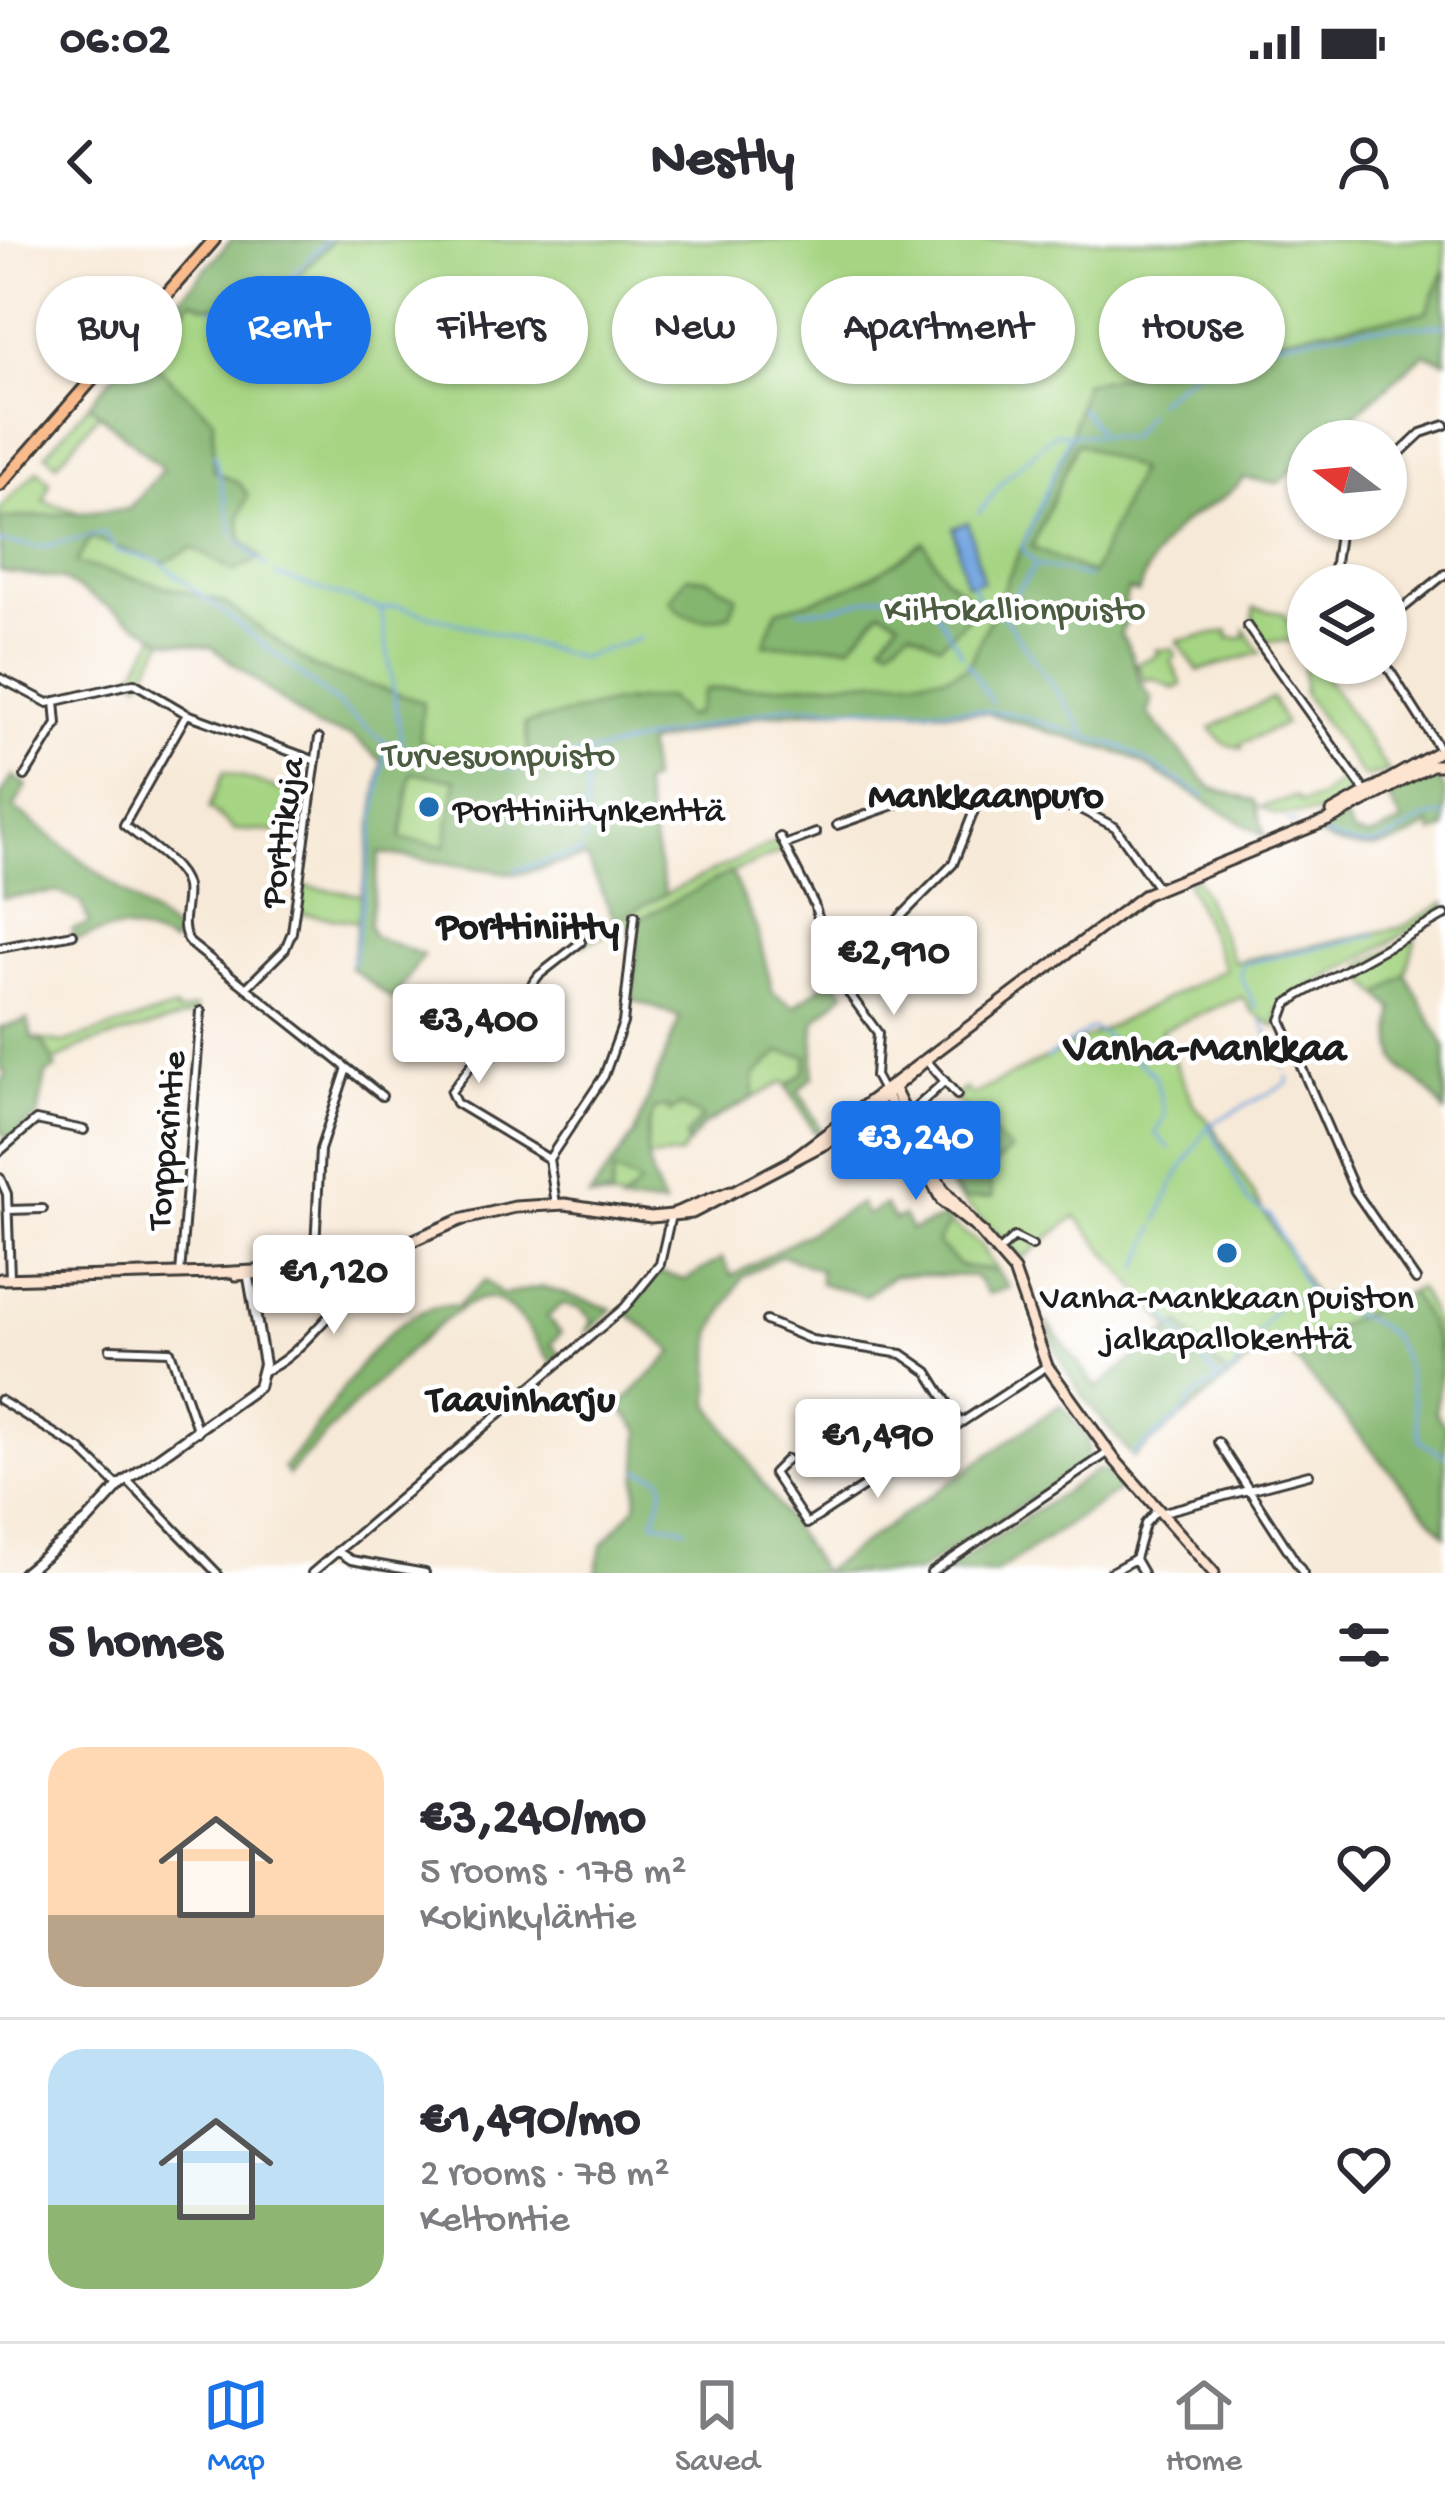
<!DOCTYPE html>
<meta charset="utf-8">
<style>
body{margin:0;font-family:"Gochi Hand",sans-serif;background:#f7f7f7;color:#2b2b33;height:100vh;display:flex;flex-direction:column;font-size:45px;white-space:nowrap}
*{box-sizing:border-box;margin:0}
p{font-size:39px;color:#7c7c81}
.icon{flex:none;width:66px;height:66px;fill:none;stroke:currentColor;stroke-width:2;stroke-linecap:round;stroke-linejoin:round}
.map{position:relative;height:1333px;overflow:hidden}
.side{display:flex;flex-direction:column;background:#fff;flex:1}
.side>*{flex:none}
.banner{position:absolute;left:36px;top:36px;width:1374px;height:108px;display:flex;gap:24px}
.needle{width:78px;rotate:286deg}
.tools{position:absolute;left:1287px;top:180px;display:grid;gap:24px}
.tools a{display:grid;place-items:center;width:120px;height:120px;border-radius:50%;background:#fff;box-shadow:0 3px 9px #0004;font-size:60px}
.price{position:absolute;translate:-50% -102px;padding:0 27px;border-radius:12px;background:#fff;color:#222;font-size:39px;line-height:78px;filter:drop-shadow(0 3px 6px #0008)}
.price::after{content:'';position:absolute;left:50%;top:72px;width:36px;height:27px;margin-left:-18px;background:inherit;clip-path:polygon(0 0,100% 0,50% 100%)}
.price.on{background:#1a73e8;color:#fff}
ul{padding:0;list-style:none}
li{display:flex;align-items:center;gap:36px;height:300px;padding:0 48px}
li+li{border-top:3px solid #e1e1e2}
li span{display:grid;place-items:center;flex:none;width:336px;height:240px;border-radius:36px;color:#555}
li>.icon{margin-inline-start:auto}
span .icon{width:144px;height:144px;fill:#fffc;stroke-width:1}
li b{font-size:51px}
h2{display:flex;justify-content:space-between;align-items:center;height:144px;padding:0 48px;font-size:51px}
.tag{padding:0 42px;border-radius:54px;background:#fff;box-shadow:0 3px 9px #0004;font-size:42px;line-height:108px}
.tag.on{background:#1a73e8;color:#fff}
.status{display:flex;justify-content:space-between;align-items:center;height:84px;padding:0 60px;background:#fff;direction:ltr}
.status svg{height:33px;fill:currentColor}
header{display:flex;justify-content:space-between;align-items:center;height:156px;padding:0 48px;background:#fff;font-size:54px;font-weight:700}
.tabs{display:flex;justify-content:space-around;align-items:center;height:168px;border-top:3px solid #e1e1e2;background:#fff;font-size:33px;color:#7c7c81}
.tabs a{display:grid;justify-items:center;gap:6px}
.tabs .on{color:#1a73e8}
.map>svg:first-child{display:block}
</style>
<div class="status"><b>06:02</b><svg viewBox="0 0 49 12"><path d="M0 12V9h3v3zM5 12V6h3v6zM10 12V3h3v9zM15 12V0h3v12zM26 1h20v11H26zM47 4h2v5h-2z"/></svg></div>
<header><svg class="icon" aria-label="back" viewBox="0 0 24 24"><path d="M15 5l-7 7 7 7"/></svg>Nestly<svg class="icon" aria-label="person" viewBox="0 0 24 24"><circle cx="12" cy="8" r="4"/><path d="M4 21q1-7 8-7t8 7"/></svg></header>
<div class="map">
<svg width="1445" height="1333" viewBox="0 0 1445 1333">
<rect width="100%" height="100%" fill="#fff"/>
<filter id="ink" filterUnits="userSpaceOnUse"><feTurbulence type="fractalNoise" baseFrequency=".00833" numOctaves="2"/><feDisplacementMap in="SourceGraphic" scale="24" xChannelSelector="R" yChannelSelector="G"/><feConvolveMatrix kernelMatrix="1 2 1 2 8 2 1 2 1" color-interpolation-filters="sRGB"/></filter>
<filter id="wash" filterUnits="userSpaceOnUse"><feTurbulence type="fractalNoise" baseFrequency=".004" numOctaves="4" result="noise"/><feDisplacementMap in="SourceGraphic" scale="48" xChannelSelector="R" yChannelSelector="G"/><feGaussianBlur stdDeviation="2.7" result="paint"/><feColorMatrix in="noise" values="0 0 0 0 0 0 0 0 0 0 0 0 0 0 0 0 0 1.4 0 .05"/><feComposite in="paint" operator="in"/></filter>
<g filter="url(#wash)">
<rect width="100%" height="100%" fill="#f7e9d7"/>
<path fill="#a5d482" stroke="#60784f" stroke-width="3" d="M231,0h1214v121l-21,-7 -99,87h-17v15l-30,27 -35,-6c-13,20 -30,26 -51,39 -24,16 -46,50 -54,77l-10,-3 -4,13 7,9 -11,22c18,20 12,45 32,64l-4,16 63,74 44,13 10,35 -136,-80 -141,-43 -136,-6 -91,8 -115,29 5,37 -9,3 23,110 113,-54 5,11 -52,22 26,57 16,63 20,14 39,-28 13,13 -30,29 -2,56 -15,13 23,39 -6,4 -31,-51 -81,43 -23,30 -32,3 -2,8 18,39 -75,-8 45,-62 46,-118 -48,-18 7,-79 -56,25 -3,-6 35,-18 -28,-64 -70,17 -137,-21 -11,72 4,11 50,19 -30,45 -42,-32 7,-46 -60,-9 4,-27 60,9 20,-134 -30,-25 -36,-9 -104,-80 -48,-7 -24,42 -8,-5 24,-43 -94,-55 -62,-8v-63l38,-38 12,12 -6,19 34,11 51,-3 34,-40 -64,-55 -42,50 -11,-10z
M1254,368l29,5 18,28h-35l-13,-19z
M1245,390l15,23 -62,18 -21,-30 51,-10 1,7h15z
M1303,404l5,19h8l73,109 -26,5 -59,-83z
M1173,409l3,8 -5,3 11,25 -8,4 -22,-11 -7,3 -8,-18 21,-8 -2,-5z
M1272,458l13,26 -44,20 1,4 -18,-4 -13,-16z
M224,532l84,26 -5,35 -68,-3 -26,-22z
M1348,534l5,16 -35,23 -42,2 -15,-8 34,-10 6,6 18,-5z
M1196,637l38,85 168,-35 43,-24v8l-159,90 -10,14 1,12 -23,-13 -12,-17 -81,33 33,75 18,20 102,170 71,9 33,-16c27,44 27,72 17,124l10,14v109l-168,-197 -144,119c-35,-44 -73,-79 -86,-135l50,66 74,-59 -95,-113 -53,42 -71,-67 -21,-42 40,-34 -18,-17 12,-10 7,7 253,-126 -38,-87z
M1416,697l-10,37 39,73v67c-29,-54 -59,-23 -51,-104l-26,-27 -6,-17z
M175,768l2,5 19,-5v6l-113,32 -29,16 2,6 -10,6 -8,42 -31,23 -7,-10v-48l6,-5 -6,-11v-37l28,-8 4,18 31,5z
M949,983l30,20 18,28 -37,-5 -24,-23z"/>
<path fill="#84b670" stroke="#506946" stroke-width="3" fill-rule="evenodd" d="M231,0h102l-64,67 -65,-1 -12,-6 -48,55 69,63 1,53 25,12 9,12 -9,23 3,22 19,18 -27,13 -41,-23 -30,15 -73,-25 -14,25 147,39 92,66 108,34 -3,38 10,7 95,18 5,-2 -5,-39 86,-21 57,-6 18,20 10,-4 8,-23 240,-14 24,-9 102,-228 14,-56 104,-19 93,-27 145,-25 19,-43v92l-21,-7 -99,87h-17v15l-30,27 -35,-5c-13,19 -30,25 -51,38 -24,16 -46,50 -54,77l-10,-3 -4,14 7,8 -11,22c18,20 12,46 32,64l-4,16 63,74 44,13 10,35 -136,-80 -141,-43 -136,-6 -91,8 -115,29 5,37 -9,3 23,110 -50,27 -29,-64 -69,17 -137,-21 -11,72 4,11 50,19 -30,45 -42,-32 31,-207 -30,-25 -36,-9 -104,-80 -48,-7 -102,-61 -62,-8v-52l129,-10 34,-40 -74,-65zM1077,203l61,27 -46,104 -60,-27zM411,533l45,7 -11,66 -44,-7z
M924,302l20,34 26,22 -1,19 -29,28 -30,-16 -20,17 -8,-4 17,-22 -18,-10 -30,35h-87l13,-35c58,-13 99,-32 147,-68z
M687,336l21,3 29,17 -7,19c-24,6 -44,8 -60,-15z
M1437,533l8,19v38l-13,3 -2,-9c-35,25 -73,32 -111,12l25,-19 10,17 16,3 32,-14 -15,-29z
M13,536l14,9 -13,23 164,126 -5,10c-44,-18 -53,-19 -98,-4l-3,-10 17,-6 -7,-21 -24,-11 -56,6 -2,-102z
M731,632l26,58 16,63 21,14 38,-28 13,13 -30,29 -2,56 -15,13 23,39 -6,4 -28,-47 18,-14 2,-16 -27,-4 -25,23 -2,23 -50,27 -15,20 -2,-8 16,-20 -22,-11 -10,6 -2,-5 -14,2c-14,36 -6,63 10,96l-43,-1 19,-20 -26,-12 -3,24 -22,1 45,-62 46,-118 -48,-18 8,-80z
M1406,734l39,73v67c-29,-54 -58,-23 -51,-104l-14,-15z
M28,780l4,18 11,4 13,26 -10,6 -8,42 -31,23 -7,-10v-48l6,-5 -6,-11v-37z
M971,874l39,36 -23,22 6,25 -28,3 -22,-24 -12,-27z
M860,963l6,12 19,-10 9,15 9,-4 8,14 36,-13 2,6 -12,20 23,23 37,5 12,17 -21,6 -13,-18 -81,-1 -29,21 -45,-13v-13l-38,-15 -40,22 -30,56 -2,71 112,168 239,-168 27,35v22l-171,112h-321l6,-28 34,-39 4,-75 -21,-25 55,-54 -49,-41 34,-39 26,8 37,-22 10,18z
M485,1040l17,15 41,-8 69,22 -26,25 6,-15 -13,-11 -17,-4 -15,13 14,16 -10,11 10,11 -9,7c-16,-18 -37,-63 -65,-64 -38,-1 -167,144 -199,177l-5,-7c46,-45 100,-172 174,-162z
M1410,1052c30,46 35,65 25,120l10,14v109l-158,-185z
M1047,1082l50,66 83,-65 49,55 -96,79c-35,-44 -73,-79 -86,-135z
M1097,1230l10,1 14,18 -125,84h-54z"/>
<path fill="#74a6e0" stroke="#48617e" stroke-width="3" d="M968,282l15,59 -17,3 -13,-56z"/>
<g fill="none" stroke-linecap="round" stroke-linejoin="round">
<path stroke="#74a6e0" stroke-width="3" d="M211,70l55,-7 61,-63
M1156,162l63,-51 142,-23 84,-3
M1081,168l17,23
M214,213l19,80
M979,273l25,-33 51,-47 74,5 19,-25
M238,300l29,27
M0,302l41,5 63,-14 13,18 42,10 227,182 133,27 268,-64 184,4 38,3 115,35 80,48
M1036,325l-14,-17 49,-115
M276,335l105,34 21,136
M972,340l6,20 23,13 85,120
M381,369l16,-3 183,52 60,-20
M798,370l31,-1 92,-23 41,68
M1002,372l34,-47 53,12
M967,422l25,41
M1288,581l8,3
M1321,595c16,4 33,12 50,10 29,-4 45,-32 74,-29
M584,603l4,-88
M515,630l68,-18
M353,725l33,-220
M1257,769l-17,-34 2,-11 134,-29
M1262,781l23,47
M1118,804l37,32 10,40 -10,17 15,16
M1047,818l45,-30 18,11
M1209,885l39,77 23,14 41,84
M1158,980l15,-37 36,-58 79,-42 -1,-6
M1139,1029l16,-42
M1161,1071l57,68
M1132,1215l49,-39 11,-18 41,-26 49,-74c120,23 120,27 138,143l25,15
M638,1230l23,7 3,9 -10,35 32,7"/>
</g>
</g>
<g filter="url(#ink)">
<g fill="none" stroke-linecap="round" stroke-linejoin="round">
<g stroke="#3d3b38" stroke-width="12">
<path id="minor" d="M1386,226l35,-33 24,-8
M1332,345l9,-66
M1386,382l59,-48
M1247,386l120,168
M1385,423l54,85
M0,438l48,25 86,-20 53,31 129,47
M187,474l-63,111c18,15 57,38 62,61 3,20 -9,39 4,57l157,125 -27,82 -6,118
M25,536l32,-52 -2,-23
M837,585l94,-33 147,16 37,19 42,60
M780,597l34,67 21,70 43,59 -3,43 7,13
M784,605l32,-12
M0,708l73,-14
M839,739l114,-115 26,-66
M246,748l39,-39 7,-17 27,-194
M926,820l31,35
M347,828l35,28
M908,875l37,-34
M0,911l36,-31 48,10
M549,919l55,-83 19,-53 12,-108
M0,938l7,16 3,84
M556,964l-7,-45 -93,-56 -5,-11 88,-117 42,-33
M8,970l35,-1
M1000,1010l14,-13 18,9
M180,1034l21,-263
M1416,1040l-61,-89 -74,-171 6,-16 13,-9 145,-80
M766,1081l46,19 90,14 26,18 31,49
M110,1109l60,2 28,81
M264,1131c44,-16 73,-84 131,-102
M0,1160l80,49 38,37
M1218,1202l85,131
M787,1219l-14,14 34,51 240,-158
M127,1240l90,93
M1160,1273l149,-39
M337,1311l14,9 74,13
M312,1333l313,-266 35,-43 11,-49
M931,1333l178,-121
M1109,1333l26,-14
M1143,1333l-8,-14 10,-35 12,-14"/>
</g>
<g stroke="#3d3b38" stroke-width="14">
<path id="tertiary" d="M24,1333l63,-52 34,-37 137,-97 6,-23 -16,-92"/>
</g>
<g stroke="#3d3b38" stroke-width="15">
<path id="secondary" d="M1332,572l113,-64
M893,847l49,101 72,83 33,95 67,93 100,114
M885,853l57,108 41,32
M793,919l353,-265 187,-76 99,-53h13
M675,973l56,-22
M213,1033l141,-7 106,-46 55,-13 50,-3 86,13 41,-4 142,-74 92,-79
M236,1035l73,-5
M0,1039l214,-6"/>
</g>
<g stroke="#3d3b38" stroke-width="16">
<path id="primary" d="M0,245l214,-245"/>
</g>
<use href="#minor" stroke="#fff" stroke-width="6"/>
<use href="#tertiary" stroke="#fff" stroke-width="8"/>
<use href="#secondary" stroke="#fde4d1" stroke-width="9"/>
<use href="#primary" stroke="#fabb8c" stroke-width="10"/>
</g>
</g>
<g fill="#1f6fb2" stroke="#fff" stroke-width="4.5">
<circle cx="429" cy="567" r="12"/>
<circle cx="1227" cy="1013" r="12"/>
</g>
<g text-anchor="middle" stroke-width="9" stroke-linejoin="round" paint-order="stroke">
<g font-size="36" fill="#4c5c40" stroke="#fff">
<text x="1015" y="379">Kiiltokallionpuisto</text>
<text x="499" y="525">Turvesuonpuisto</text>
</g>
<g font-size="36" fill="#1c1c1c" stroke="#fff" text-anchor="start">
<text x="453" y="580">Porttiniitynkenttä</text>
<text x="1227" y="1067" text-anchor="middle">Vanha-Mankkaan puiston<tspan x="1227" dy="41">jalkapallokenttä</tspan></text>
</g>
<g font-size="36" fill="#1c1c1c" stroke="#fff">
<text transform="translate(279 592) rotate(-82)" y="13">Porttikuja</text>
<text transform="translate(163 900) rotate(-85)" y="13">Torpparintie</text>
</g>
<g font-size="39" font-weight="bold" fill="#1c1c1c" stroke="#fff">
<text x="986" y="566">Mankkaanpuro</text>
<text x="528" y="697">Porttiniitty</text>
<text x="521" y="1170">Taavinharju</text>
</g>
<g font-size="42" font-weight="bold" fill="#1c1c1c" stroke="#fff">
<text x="1205" y="819">Vanha-Mankkaa</text>
</g>
</g>
</svg>
<div class="tools">
<a><svg class="needle" viewBox="-14 -14 28 28"><path d="M0-13l5 13h-10z" fill="#e53935"/><path d="M0 13l5-13h-10z" fill="#7c7c81"/></svg></a>
<a><svg class="icon" aria-label="layers" viewBox="0 0 24 24"><path d="M12 4l9 5-9 5-9-5zM3 14l9 5 9-5"/></svg></a>
</div>
<b class="price" style="left:894px;top:778px">€2,910</b>
<b class="price" style="left:479px;top:846px">€3,400</b>
<b class="price on" style="left:916px;top:963px">€3,240</b>
<b class="price" style="left:334px;top:1097px">€1,120</b>
<b class="price" style="left:878px;top:1261px">€1,490</b>
<div class="banner">
<a class="tag">Buy</a>
<a class="tag on">Rent</a>
<a class="tag">Filters</a>
<a class="tag">New</a>
<a class="tag">Apartment</a>
<a class="tag">House</a>
</div>
</div>
<section class="side">
<h2>5 homes<svg class="icon" aria-label="filters" viewBox="0 0 24 24"><path d="M4 7h16M4 17h16"/><circle cx="9" cy="7" r="2"/><circle cx="15" cy="17" r="2"/></svg></h2>
<ul>
<li><span style="background:linear-gradient(#ffd9b3 70%,#b9a48a 0)"><svg class="icon" aria-label="home" viewBox="0 0 24 24"><path d="M3 11l9-7 9 7M6 9v11h12V9"/></svg></span><div><b>€3,240/mo</b><p>5 rooms · 178 m²</p><p>Kokinkyläntie</p></div><svg class="icon" aria-label="heart" viewBox="0 0 24 24"><path d="M12 20l-8-8c-3-5 5-10 8-4 3-6 11-1 8 4z"/></svg></li>
<li><span style="background:linear-gradient(#bfe0f5 65%,#8fb573 0)"><svg class="icon" aria-label="home" viewBox="0 0 24 24"><path d="M3 11l9-7 9 7M6 9v11h12V9"/></svg></span><div><b>€1,490/mo</b><p>2 rooms · 78 m²</p><p>Keltontie</p></div><svg class="icon" aria-label="heart" viewBox="0 0 24 24"><path d="M12 20l-8-8c-3-5 5-10 8-4 3-6 11-1 8 4z"/></svg></li>
</ul>
</section>
<nav class="tabs">
<a class="on"><svg class="icon" aria-label="map" viewBox="0 0 24 24"><path d="M3 6l6-2 6 2 6-2v14l-6 2-6-2-6 2zM9 4v14M15 6v14"/></svg>Map</a>
<a><svg class="icon" aria-label="saved" viewBox="0 0 24 24"><path d="M7 4h10v16l-5-4-5 4z"/></svg>Saved</a>
<a><svg class="icon" aria-label="home" viewBox="0 0 24 24"><path d="M3 11l9-7 9 7M6 9v11h12V9"/></svg>Home</a>
</nav>
